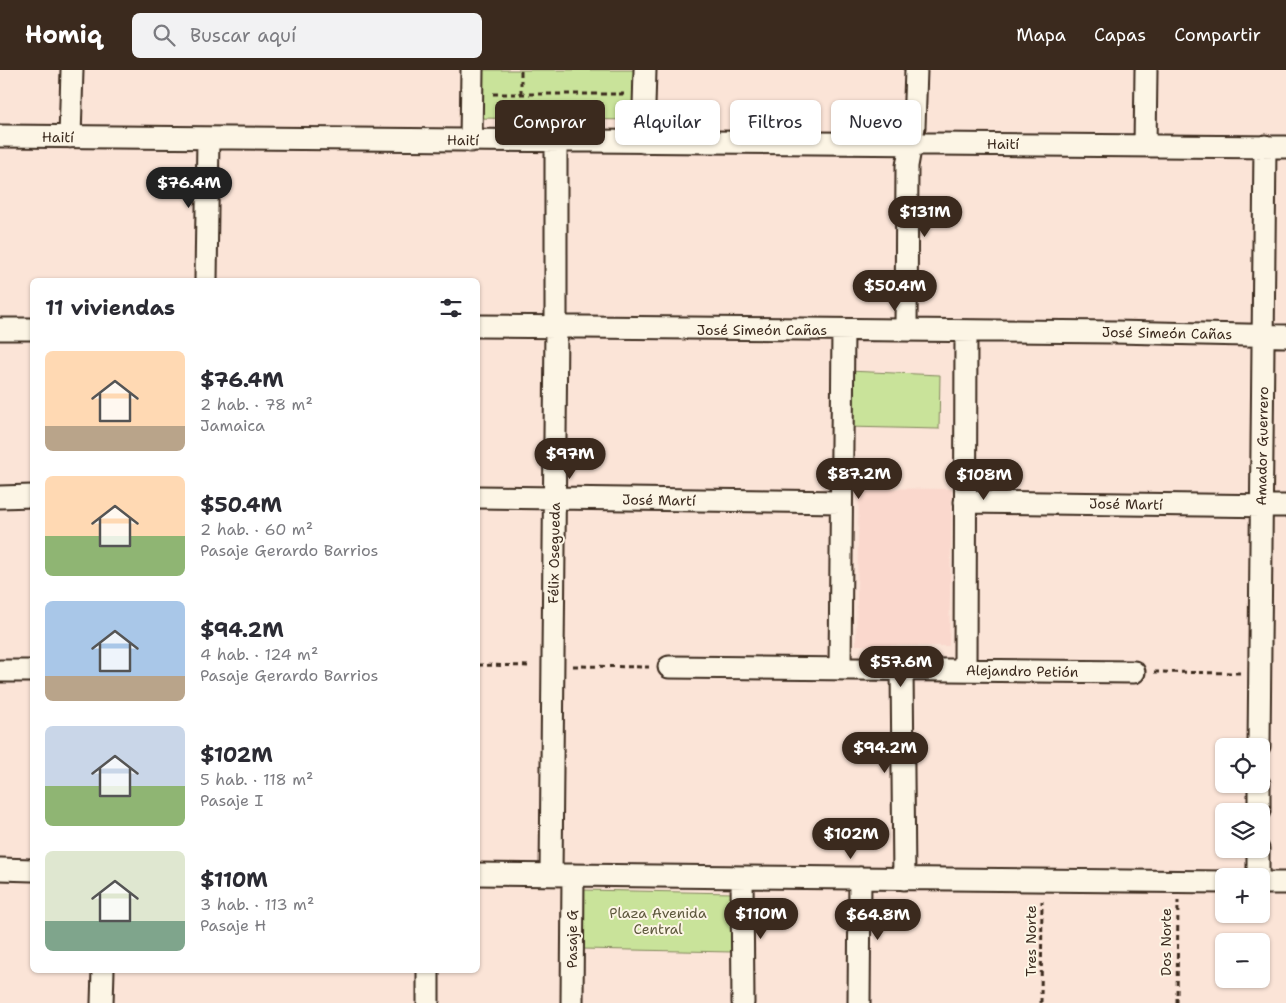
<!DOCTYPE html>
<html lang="es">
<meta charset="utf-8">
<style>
body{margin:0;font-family:"Shantell Sans",sans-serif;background:#f2f2f3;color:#2b2b33;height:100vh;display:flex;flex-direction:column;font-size:19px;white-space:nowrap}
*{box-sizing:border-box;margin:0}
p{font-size:16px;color:#7c7c81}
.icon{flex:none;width:28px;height:28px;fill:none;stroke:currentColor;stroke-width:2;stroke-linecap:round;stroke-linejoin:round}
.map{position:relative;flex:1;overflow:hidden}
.drawer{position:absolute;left:30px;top:208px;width:450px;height:695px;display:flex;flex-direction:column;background:#fff;border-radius:8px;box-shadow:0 1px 4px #0004}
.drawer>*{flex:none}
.top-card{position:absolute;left:495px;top:30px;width:475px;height:45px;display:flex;gap:10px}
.controls{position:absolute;left:1215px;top:668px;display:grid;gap:10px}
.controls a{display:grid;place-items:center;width:55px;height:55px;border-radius:8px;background:#fff;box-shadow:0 1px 4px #0004;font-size:25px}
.price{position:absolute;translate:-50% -42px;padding:0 11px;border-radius:18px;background:#3b2a1e;color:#fff;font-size:16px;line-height:32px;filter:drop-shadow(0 1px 2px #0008)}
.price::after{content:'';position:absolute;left:50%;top:30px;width:15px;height:11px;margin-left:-8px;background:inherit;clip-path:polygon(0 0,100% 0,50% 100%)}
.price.on{background:#222;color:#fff}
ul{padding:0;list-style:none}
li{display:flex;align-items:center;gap:15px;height:125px;padding:0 15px}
li span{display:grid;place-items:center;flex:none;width:140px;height:100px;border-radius:8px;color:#555}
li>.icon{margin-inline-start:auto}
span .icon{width:60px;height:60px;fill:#fffc;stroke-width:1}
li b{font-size:21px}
h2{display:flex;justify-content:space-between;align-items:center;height:60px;padding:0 15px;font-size:21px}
.tag{padding:0 18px;border-radius:8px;background:#fff;box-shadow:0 1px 4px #0004;font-size:18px;line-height:45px}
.tag.on{background:#3b2a1e;color:#fff}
header{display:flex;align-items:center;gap:30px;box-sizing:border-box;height:70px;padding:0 25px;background:#3b2a1e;color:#fff}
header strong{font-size:24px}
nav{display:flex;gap:28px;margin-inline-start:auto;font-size:18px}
.search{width:350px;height:45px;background:#f2f2f3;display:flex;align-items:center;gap:12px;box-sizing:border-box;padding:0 18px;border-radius:8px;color:#7c7c81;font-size:19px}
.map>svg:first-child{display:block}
</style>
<header>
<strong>Homiq</strong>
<div class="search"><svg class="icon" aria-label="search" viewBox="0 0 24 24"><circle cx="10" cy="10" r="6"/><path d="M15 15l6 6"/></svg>Buscar aquí</div>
<nav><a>Mapa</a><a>Capas</a><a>Compartir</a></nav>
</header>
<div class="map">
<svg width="1286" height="933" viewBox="0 0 1286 933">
<rect width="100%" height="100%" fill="#fbe4d7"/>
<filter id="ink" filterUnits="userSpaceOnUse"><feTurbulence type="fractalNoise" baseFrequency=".02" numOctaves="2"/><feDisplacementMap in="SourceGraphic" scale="10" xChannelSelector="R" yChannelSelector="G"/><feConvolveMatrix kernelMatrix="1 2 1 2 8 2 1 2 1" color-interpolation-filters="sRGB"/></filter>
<g filter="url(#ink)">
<path fill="#fad8cd" d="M859,418l93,1 -3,157 -93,-1z"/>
<path fill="#c9e39a" stroke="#82865c" d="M477,0h159l-1,50 -159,-2z
M848,301l92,4 -1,54 -92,-2z
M583,820l150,3 -1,59 -150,-3z"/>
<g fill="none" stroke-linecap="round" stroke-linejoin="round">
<g stroke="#3b2a1e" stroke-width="25">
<path id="minor" d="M0,66l1286,11
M70,67l2,-67
M471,71l1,-71
M643,72l2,-72
M1145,76l1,-76
M206,210l2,-142
M478,256l637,6 171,4
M0,259h32
M906,260l1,-164 7,-39 2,-57
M0,427l32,-1
M478,427l363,5
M965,432l321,4
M669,597l465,5
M840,599l3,-339
M902,599l2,210
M965,600l1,-339
M0,601h32
M1259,676l6,-600
M1259,741v-27
M0,799l32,1
M478,804l746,8
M551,805l5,-548v-186
M1258,806v-27
M742,807l1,126
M1261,813h25
M102,933l1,-33
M428,933v-33
M572,933l1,-128
M859,933l1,-125"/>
</g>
<path stroke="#3b2a1e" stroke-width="3" stroke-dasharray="5 4" stroke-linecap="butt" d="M493,24h131
M521,24v-24
M478,595l54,1
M573,596l76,1
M1154,602l86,1
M1041,933l1,-102
M1177,933l1,-102"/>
<use href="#minor" stroke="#fcf5e5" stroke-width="21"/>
</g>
</g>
<g text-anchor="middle" stroke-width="4" stroke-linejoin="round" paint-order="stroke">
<g font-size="14" fill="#3b2a1e" stroke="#fcf5e5">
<text transform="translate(58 67) rotate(1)" y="5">Haití</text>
<text transform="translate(463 70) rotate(1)" y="5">Haití</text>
<text x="1003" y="79">Haití</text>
<text x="762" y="265">José Simeón Cañas</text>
<text transform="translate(1167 263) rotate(1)" y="5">José Simeón Cañas</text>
<text transform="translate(1262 376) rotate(-89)" y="5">Amador Guerrero</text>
<text transform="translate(659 430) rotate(1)" y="5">José Martí</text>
<text transform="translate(1126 434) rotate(1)" y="5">José Martí</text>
<text transform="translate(554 483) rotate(-89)" y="5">Félix Osegueda</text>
<text transform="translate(1022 601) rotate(1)" y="5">Alejandro Petión</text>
<text transform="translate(572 869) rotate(-90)" y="5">Pasaje G</text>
<text transform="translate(1031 871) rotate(-90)" y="5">Tres Norte</text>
<text transform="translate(1166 872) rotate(-90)" y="5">Dos Norte</text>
</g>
<g font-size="14" fill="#5e583d" stroke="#fcf5e5">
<text x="658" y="848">Plaza Avenida<tspan x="658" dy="16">Central</tspan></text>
</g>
</g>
</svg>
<div class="controls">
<a><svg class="icon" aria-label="locate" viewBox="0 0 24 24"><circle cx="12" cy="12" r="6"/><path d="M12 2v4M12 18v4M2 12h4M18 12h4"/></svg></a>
<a><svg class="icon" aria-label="layers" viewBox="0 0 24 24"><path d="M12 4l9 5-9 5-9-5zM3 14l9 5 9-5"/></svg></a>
<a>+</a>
<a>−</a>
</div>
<b class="price on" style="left:189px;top:139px">$76.4M</b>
<b class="price" style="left:925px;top:168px">$131M</b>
<b class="price" style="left:895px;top:242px">$50.4M</b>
<b class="price" style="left:570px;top:410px">$97M</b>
<b class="price" style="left:859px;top:430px">$87.2M</b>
<b class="price" style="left:984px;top:431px">$108M</b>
<b class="price" style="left:901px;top:618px">$57.6M</b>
<b class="price" style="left:885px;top:704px">$94.2M</b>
<b class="price" style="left:851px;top:790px">$102M</b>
<b class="price" style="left:761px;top:870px">$110M</b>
<b class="price" style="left:878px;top:871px">$64.8M</b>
<div class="top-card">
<a class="tag on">Comprar</a>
<a class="tag">Alquilar</a>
<a class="tag">Filtros</a>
<a class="tag">Nuevo</a>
</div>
<section class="drawer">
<h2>11 viviendas<svg class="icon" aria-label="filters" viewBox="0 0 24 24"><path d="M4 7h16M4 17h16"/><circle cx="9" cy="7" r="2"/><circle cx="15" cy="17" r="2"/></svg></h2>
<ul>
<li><span style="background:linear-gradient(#ffd9b3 75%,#b9a48a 0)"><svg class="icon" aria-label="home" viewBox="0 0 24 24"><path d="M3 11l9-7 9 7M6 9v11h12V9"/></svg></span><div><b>$76.4M</b><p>2 hab. · 78 m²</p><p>Jamaica</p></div></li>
<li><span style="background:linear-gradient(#ffd9b3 60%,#8fb573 0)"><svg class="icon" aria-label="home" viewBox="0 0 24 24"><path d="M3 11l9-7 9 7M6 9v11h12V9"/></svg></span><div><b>$50.4M</b><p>2 hab. · 60 m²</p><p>Pasaje Gerardo Barrios</p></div></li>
<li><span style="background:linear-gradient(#a9c7e8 75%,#b9a48a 0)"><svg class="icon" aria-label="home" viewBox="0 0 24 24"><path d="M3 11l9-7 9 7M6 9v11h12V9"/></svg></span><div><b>$94.2M</b><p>4 hab. · 124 m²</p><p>Pasaje Gerardo Barrios</p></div></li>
<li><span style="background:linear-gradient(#c9d6e8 60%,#8fb573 0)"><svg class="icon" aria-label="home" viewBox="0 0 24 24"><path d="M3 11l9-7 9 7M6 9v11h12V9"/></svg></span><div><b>$102M</b><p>5 hab. · 118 m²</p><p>Pasaje I</p></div></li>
<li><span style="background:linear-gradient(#dfe7d0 70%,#7fa58c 0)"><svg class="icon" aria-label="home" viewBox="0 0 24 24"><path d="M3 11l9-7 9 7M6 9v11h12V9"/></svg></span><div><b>$110M</b><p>3 hab. · 113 m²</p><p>Pasaje H</p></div></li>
</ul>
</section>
</div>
